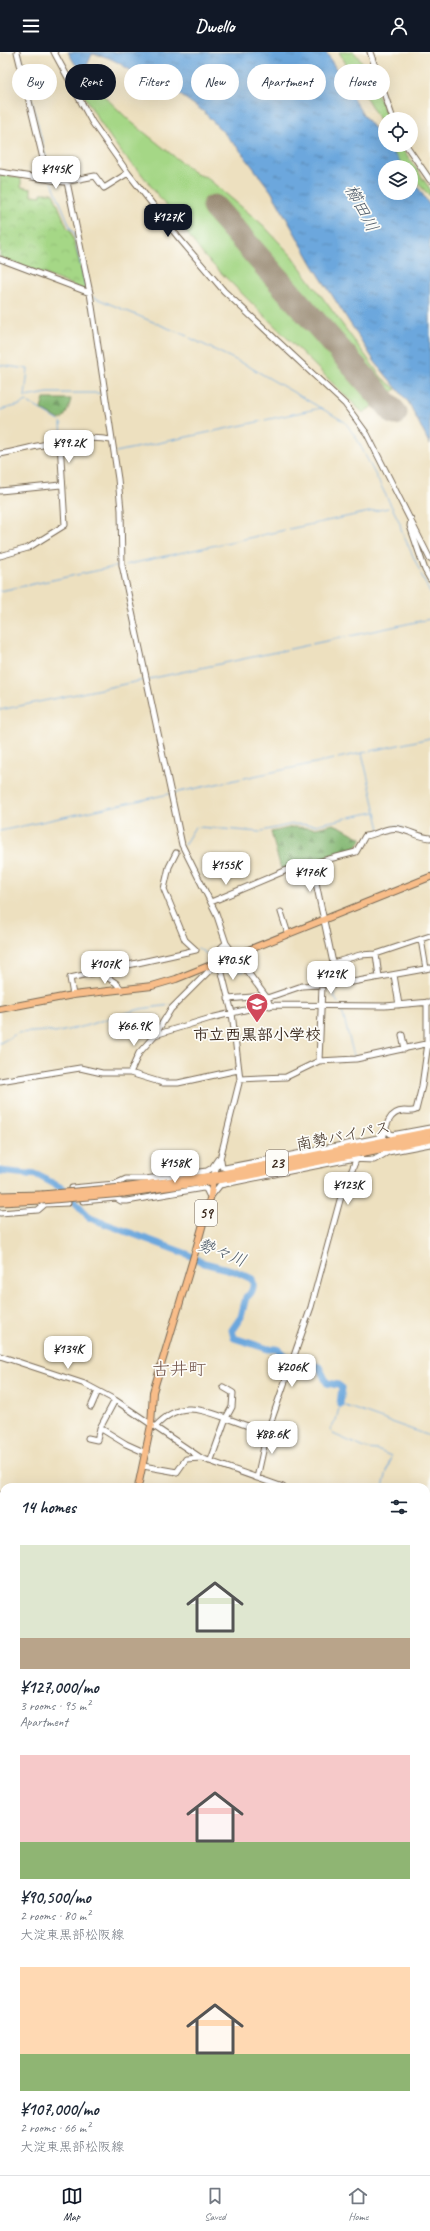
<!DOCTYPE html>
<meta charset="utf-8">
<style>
body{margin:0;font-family:Caveat,"Klee One",sans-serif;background:#f2f2f3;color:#1f2937;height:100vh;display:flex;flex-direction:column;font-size:15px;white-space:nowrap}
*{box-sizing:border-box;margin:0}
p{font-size:13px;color:#747a83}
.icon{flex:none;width:22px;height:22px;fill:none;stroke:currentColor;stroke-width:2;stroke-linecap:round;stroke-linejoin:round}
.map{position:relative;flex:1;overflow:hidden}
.side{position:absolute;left:0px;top:1431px;width:430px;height:692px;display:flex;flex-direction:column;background:#fff;border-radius:12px 12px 0 0;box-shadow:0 4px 16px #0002}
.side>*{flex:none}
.banner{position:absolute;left:12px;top:12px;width:406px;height:36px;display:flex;gap:8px}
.buttons{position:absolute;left:378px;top:60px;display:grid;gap:8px}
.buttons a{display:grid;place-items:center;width:40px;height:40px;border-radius:50%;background:#fff;box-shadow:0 4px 16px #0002;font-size:20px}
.price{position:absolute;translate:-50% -34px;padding:0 9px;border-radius:8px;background:#fff;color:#222;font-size:13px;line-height:26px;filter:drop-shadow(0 1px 2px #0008)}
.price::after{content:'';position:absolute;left:50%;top:24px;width:12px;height:9px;margin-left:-6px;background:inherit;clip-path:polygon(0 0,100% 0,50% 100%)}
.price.current{background:#111827;color:#fff}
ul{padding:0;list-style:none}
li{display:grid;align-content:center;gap:8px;height:212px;padding:0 20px}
li span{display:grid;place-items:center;height:124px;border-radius:0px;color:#555}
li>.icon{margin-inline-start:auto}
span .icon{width:72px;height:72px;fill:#fffc;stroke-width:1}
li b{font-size:17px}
h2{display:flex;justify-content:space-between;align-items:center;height:48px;padding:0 20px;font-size:17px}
.chip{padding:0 14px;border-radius:18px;background:#fff;box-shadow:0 4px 16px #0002;font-size:14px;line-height:36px}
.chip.current{background:#111827;color:#fff}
header{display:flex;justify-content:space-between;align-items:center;height:52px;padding:0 20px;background:#111827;color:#fff;font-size:18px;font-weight:700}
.tabs{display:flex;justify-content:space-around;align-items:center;height:56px;border-top:1px solid #e0e1e3;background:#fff;font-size:11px;color:#747a83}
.tabs a{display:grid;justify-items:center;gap:2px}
.tabs .current{color:#111827}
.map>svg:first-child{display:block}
</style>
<header><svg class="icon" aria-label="menu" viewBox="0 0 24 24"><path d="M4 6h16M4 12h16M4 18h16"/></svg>Dwello<svg class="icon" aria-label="person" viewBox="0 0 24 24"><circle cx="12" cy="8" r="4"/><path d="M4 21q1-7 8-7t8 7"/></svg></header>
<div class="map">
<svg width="430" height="2123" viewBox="0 0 430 2123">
<defs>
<pattern id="forest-firs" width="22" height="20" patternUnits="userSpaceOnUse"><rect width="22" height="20" fill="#84b873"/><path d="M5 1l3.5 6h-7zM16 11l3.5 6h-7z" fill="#6d965e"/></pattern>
<pattern id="park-crowns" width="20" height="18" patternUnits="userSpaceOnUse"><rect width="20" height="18" fill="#a5d786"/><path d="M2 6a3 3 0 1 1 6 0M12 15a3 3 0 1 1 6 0" fill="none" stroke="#8fb973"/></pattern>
<pattern id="water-ripples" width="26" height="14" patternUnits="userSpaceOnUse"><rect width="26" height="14" fill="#6ca7dd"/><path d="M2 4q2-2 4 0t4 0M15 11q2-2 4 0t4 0" fill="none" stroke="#5a88b3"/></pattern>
</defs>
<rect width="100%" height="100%" fill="#fdfcf7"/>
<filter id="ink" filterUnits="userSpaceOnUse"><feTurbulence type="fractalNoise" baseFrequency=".025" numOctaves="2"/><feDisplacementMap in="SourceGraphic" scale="8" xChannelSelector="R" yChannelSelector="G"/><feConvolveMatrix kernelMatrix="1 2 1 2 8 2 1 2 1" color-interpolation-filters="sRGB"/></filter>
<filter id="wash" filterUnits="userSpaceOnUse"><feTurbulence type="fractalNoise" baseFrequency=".012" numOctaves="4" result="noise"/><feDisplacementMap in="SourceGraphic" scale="16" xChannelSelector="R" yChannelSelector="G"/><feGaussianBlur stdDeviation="0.9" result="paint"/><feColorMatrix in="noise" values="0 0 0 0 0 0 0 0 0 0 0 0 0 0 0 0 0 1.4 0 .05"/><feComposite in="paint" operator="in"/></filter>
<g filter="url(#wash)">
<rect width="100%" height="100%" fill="#ede0bf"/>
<path fill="#a5d786" stroke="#708052" d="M339,0h15l12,15 22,52h-3v18l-8,-21z
M77,18l53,51 66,53 10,3 57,48 28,30 91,123 14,11 -11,8 -170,-193 -4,4 22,25 -3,4 3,4 7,-1 141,160 -18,13 -158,-156 -65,-85c-27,-24 -52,-69 -69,-101z
M390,93h10l30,44v7c-7,-8 -19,-17 -19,-29h-8l-8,-7 -1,-9z"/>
<path fill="url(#forest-firs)" stroke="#607148" d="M44,347h27c-2,8 -4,17 -11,21l-19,-11z
M333,772c11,3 18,10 29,14l-7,12 -74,20 -10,-38 22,-5 23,1z"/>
<path fill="url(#park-crowns)" stroke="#708052" d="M0,122l21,4v9l10,2v6l10,1v-3h12l14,34 4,4 16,60 -87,-34z"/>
<path fill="url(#water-ripples)" stroke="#54687e" d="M68,0h258l37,63 22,27v3h2l17,22h-19v26h26v-17l19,30v239l-21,-42 -34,-41 -61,-95 -43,-76 -32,-42 -36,-38 -27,-19 -15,4c-20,-17 -43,-40 -69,-42l-7,16 -10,-6z"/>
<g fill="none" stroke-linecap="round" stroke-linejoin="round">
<path stroke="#6ca7dd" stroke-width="1" d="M20,0l31,126
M52,130l19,47 3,3 12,58
M0,210l88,33
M93,245l94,39
M190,286l58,28 97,56 12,17 43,84 1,7 19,41
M0,313l28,4 -3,28 23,-4h52
M0,358l20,-5 6,-4 33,20
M265,368l56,-12
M61,371l1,16
M116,400l146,-31
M289,477l99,-21
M125,513l160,-35
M421,522l9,19
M0,539l119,-25
M312,592l118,-25
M149,627l160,-34
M0,658l144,-30
M338,706l24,-5
M174,741l160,-34
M350,765l25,-5
M394,774l9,1
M199,775l61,5
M380,777l-18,-76 68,-15
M0,779l169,-37
M262,779l31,-7 22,1 32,-7
M184,793l11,-18
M198,896l12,8
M223,912l11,7h10
M211,920h8
M225,920h9
M196,928l9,-9
M333,933l1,11 4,7
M341,955l13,49
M116,964l24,-7 31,-4
M0,991l18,-10 29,-2 8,2 30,-7 28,-9
M383,1435l8,-31 -14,-6 -10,-1 -34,-15 -2,-5 5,-9 4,-16 90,32
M426,1502l4,-18"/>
<path stroke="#6ca7dd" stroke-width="7" d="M0,1119l37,4 25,13 28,30 97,36 17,9 31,8 17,8c3,7 0,15 -6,18l-5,20 -9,13 2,8 34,11h9l12,10 30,8 8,16 11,2 4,3 -2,16"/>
<path stroke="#94856e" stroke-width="25" d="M214,155l181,206"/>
</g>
</g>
<g filter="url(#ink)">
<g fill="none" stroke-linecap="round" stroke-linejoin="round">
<g stroke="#796a56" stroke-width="7">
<path id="minor" d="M17,0l31,127
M54,0l38,70 36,51 50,64 46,54 121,113 22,30 63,125
M370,0l23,67
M406,93l24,35
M0,120l64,10 31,-6 9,12 24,-15
M67,130l23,111 28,186 3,31 1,55 60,280 34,68 10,30 41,55 3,8
M0,207l90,34
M0,402c34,-6 77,-21 111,-14
M0,439l61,-6
M411,467l-1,7 15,44 5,9
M0,504l28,-8 37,-23 -5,-83
M312,812l21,99 2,21
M211,850l76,-32 69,-18 9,-16c11,-1 23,-10 34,-7 11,2 20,8 31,9
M281,860l7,22
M421,887l5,30
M376,902l3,23
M333,911l27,-8 16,-1 54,-18
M99,920l17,11 6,7
M394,923l5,30
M73,943l-3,-17 126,-28 -11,-10 -21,-51 5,-22 7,-14
M267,946l35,-12 45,-3 83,-15
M228,947l37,-3
M155,983l56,-17 55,-13 119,1 45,-4
M402,983l3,14
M427,991v-41
M319,1009l3,-75
M130,1021l9,-20 16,-18 16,-26 45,-45
M240,1027l46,-2 33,-16 37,-2 74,-16
M0,1029l80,-13 22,5h28l33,10h15l60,-13
M386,1078l6,5 38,-7
M382,1092c3,-13 5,-33 22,-33 5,0 9,1 12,-1l6,-24 6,-43
M213,1124l7,-17 20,-80 -8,-66 -12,-48 -8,-6 4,-7 10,-9
M72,1136l43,-4 11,-5h19l62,-8 5,-3 6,-9 3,1 1,7 3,1 153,-30 5,-7 3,-1
M83,1149l33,-3 5,3h6l76,-13 3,1 3,6h3l8,-10 130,-26 24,1 14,-8 42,-8
M0,1161l38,-3 7,-6 23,-1
M0,1304l85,28 30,16 86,58 82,29
M115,1348l-15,28 26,16 20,9
M91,1355l7,-16
M155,1375c24,-26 42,-19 71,-9 14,5 27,10 41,15
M88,1386l9,2 3,-12
M209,1409l2,-1 15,-42 6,-11 1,-14 -10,-6
M143,1414l34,6 9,-13 15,-1
M257,1426l10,-45 44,-126 29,-107 16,-40
M0,1443l4,2
M426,1473l4,1
M0,1483l4,-11
M0,1544l4,1
M0,1704l4,1
M0,1992v3
M0,2034l4,16
M0,2094l4,3
M0,2119l11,4
M29,2119l3,4
M48,2123l3,-4
M169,2123l1,-4"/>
</g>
<g stroke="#796a56" stroke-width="8">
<path id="major" d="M0,957l73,-14 79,-9 24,-7 254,-102
M138,1435l13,-62 2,-33 43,-143 15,-54 2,-19
M0,1743l4,2
M426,1856l4,2
M72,2123l1,-4"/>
</g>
<g stroke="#796a56" stroke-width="9">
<path id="highway" d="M122,1136l91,-12 217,-44
M123,1141l122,-17 185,-37
M0,1144l42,-1
M0,1150l42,-2"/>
</g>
<use href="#minor" stroke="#fff" stroke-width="5"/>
<use href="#major" stroke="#f8bd89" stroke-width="6"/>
<use href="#highway" stroke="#f8bd89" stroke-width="7"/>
<g stroke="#796a56" stroke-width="9" stroke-linecap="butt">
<path id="highway-bridge" d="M42,1143l80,-7
M42,1148l81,-7"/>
</g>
<use href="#highway-bridge" stroke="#f8bd89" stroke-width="7"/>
</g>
</g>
<defs>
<g id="school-pin" transform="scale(1.15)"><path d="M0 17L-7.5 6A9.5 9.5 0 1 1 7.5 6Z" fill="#d1495b" stroke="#fdfcf7"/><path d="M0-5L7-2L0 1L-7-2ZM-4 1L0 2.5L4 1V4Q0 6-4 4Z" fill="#fff"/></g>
</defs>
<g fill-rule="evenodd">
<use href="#school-pin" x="257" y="952"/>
</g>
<g text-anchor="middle" stroke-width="3.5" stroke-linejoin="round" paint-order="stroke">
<g fill="#fdfcf7" stroke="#75695f" stroke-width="1">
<rect x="266" y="1098" width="22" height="26" rx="3"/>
<rect x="195" y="1148" width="22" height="26" rx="3"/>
</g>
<g font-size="15" font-weight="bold" fill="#3b2a1e">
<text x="277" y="1116">23</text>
<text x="206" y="1166">59</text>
</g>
<g font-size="16" font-weight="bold" fill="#3b2a1e" stroke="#fdfcf7">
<text x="257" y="988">市立西黒部小学校</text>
</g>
<g font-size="16" fill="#3b2a1e" stroke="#fdfcf7">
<text transform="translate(343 1083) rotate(-11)" y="6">南勢バイパス</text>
</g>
<g font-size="17" font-style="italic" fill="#4f5c6a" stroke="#fdfcf7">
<text transform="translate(362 156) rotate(62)" y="6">櫛田川</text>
<text transform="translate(222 1200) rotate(21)" y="6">勢々川</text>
</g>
<g font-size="18" fill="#715349" stroke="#fdfcf7">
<text x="179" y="1323">古井町</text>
</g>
</g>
</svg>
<div class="buttons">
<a><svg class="icon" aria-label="locate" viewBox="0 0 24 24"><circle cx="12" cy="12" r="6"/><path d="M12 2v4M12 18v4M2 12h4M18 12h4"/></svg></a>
<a><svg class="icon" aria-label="layers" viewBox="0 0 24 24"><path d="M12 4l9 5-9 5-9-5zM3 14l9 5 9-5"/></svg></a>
</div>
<b class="price" style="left:56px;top:138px">¥145K</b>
<b class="price current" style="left:168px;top:186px">¥127K</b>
<b class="price" style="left:69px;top:412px">¥99.2K</b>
<b class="price" style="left:226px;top:834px">¥155K</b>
<b class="price" style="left:310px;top:841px">¥176K</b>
<b class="price" style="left:233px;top:929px">¥90.5K</b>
<b class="price" style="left:105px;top:933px">¥107K</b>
<b class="price" style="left:331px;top:943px">¥129K</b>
<b class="price" style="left:134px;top:995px">¥66.9K</b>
<b class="price" style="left:175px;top:1132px">¥158K</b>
<b class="price" style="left:348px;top:1154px">¥123K</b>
<b class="price" style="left:68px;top:1318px">¥134K</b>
<b class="price" style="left:292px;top:1336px">¥206K</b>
<b class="price" style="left:272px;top:1403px">¥88.6K</b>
<div class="banner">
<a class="chip">Buy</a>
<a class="chip current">Rent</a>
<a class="chip">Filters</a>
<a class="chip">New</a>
<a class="chip">Apartment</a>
<a class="chip">House</a>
</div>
<section class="side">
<h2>14 homes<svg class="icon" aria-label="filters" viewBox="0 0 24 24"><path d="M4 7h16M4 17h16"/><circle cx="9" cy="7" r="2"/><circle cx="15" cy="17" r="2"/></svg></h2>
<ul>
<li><span style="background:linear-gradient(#dfe7d0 75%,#b9a48a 0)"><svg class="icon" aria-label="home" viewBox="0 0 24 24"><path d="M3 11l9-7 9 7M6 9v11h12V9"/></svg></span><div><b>¥127,000/mo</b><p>3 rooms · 95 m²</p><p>Apartment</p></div></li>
<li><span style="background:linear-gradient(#f6c9c9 70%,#8fb573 0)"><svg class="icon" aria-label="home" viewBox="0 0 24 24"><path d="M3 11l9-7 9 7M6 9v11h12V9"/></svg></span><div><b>¥90,500/mo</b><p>2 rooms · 80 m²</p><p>大淀東黒部松阪線</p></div></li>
<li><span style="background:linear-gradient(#ffd9b3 70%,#8fb573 0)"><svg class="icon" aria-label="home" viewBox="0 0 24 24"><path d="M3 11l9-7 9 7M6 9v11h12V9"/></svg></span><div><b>¥107,000/mo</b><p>2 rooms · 66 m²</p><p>大淀東黒部松阪線</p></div></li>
</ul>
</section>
</div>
<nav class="tabs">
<a class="current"><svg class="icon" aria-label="map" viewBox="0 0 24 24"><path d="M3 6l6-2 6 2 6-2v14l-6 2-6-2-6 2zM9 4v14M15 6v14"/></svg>Map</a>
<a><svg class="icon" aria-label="saved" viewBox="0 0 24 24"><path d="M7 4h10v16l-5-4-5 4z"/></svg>Saved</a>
<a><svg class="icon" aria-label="home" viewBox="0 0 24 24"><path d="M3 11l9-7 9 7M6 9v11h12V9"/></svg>Home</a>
</nav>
